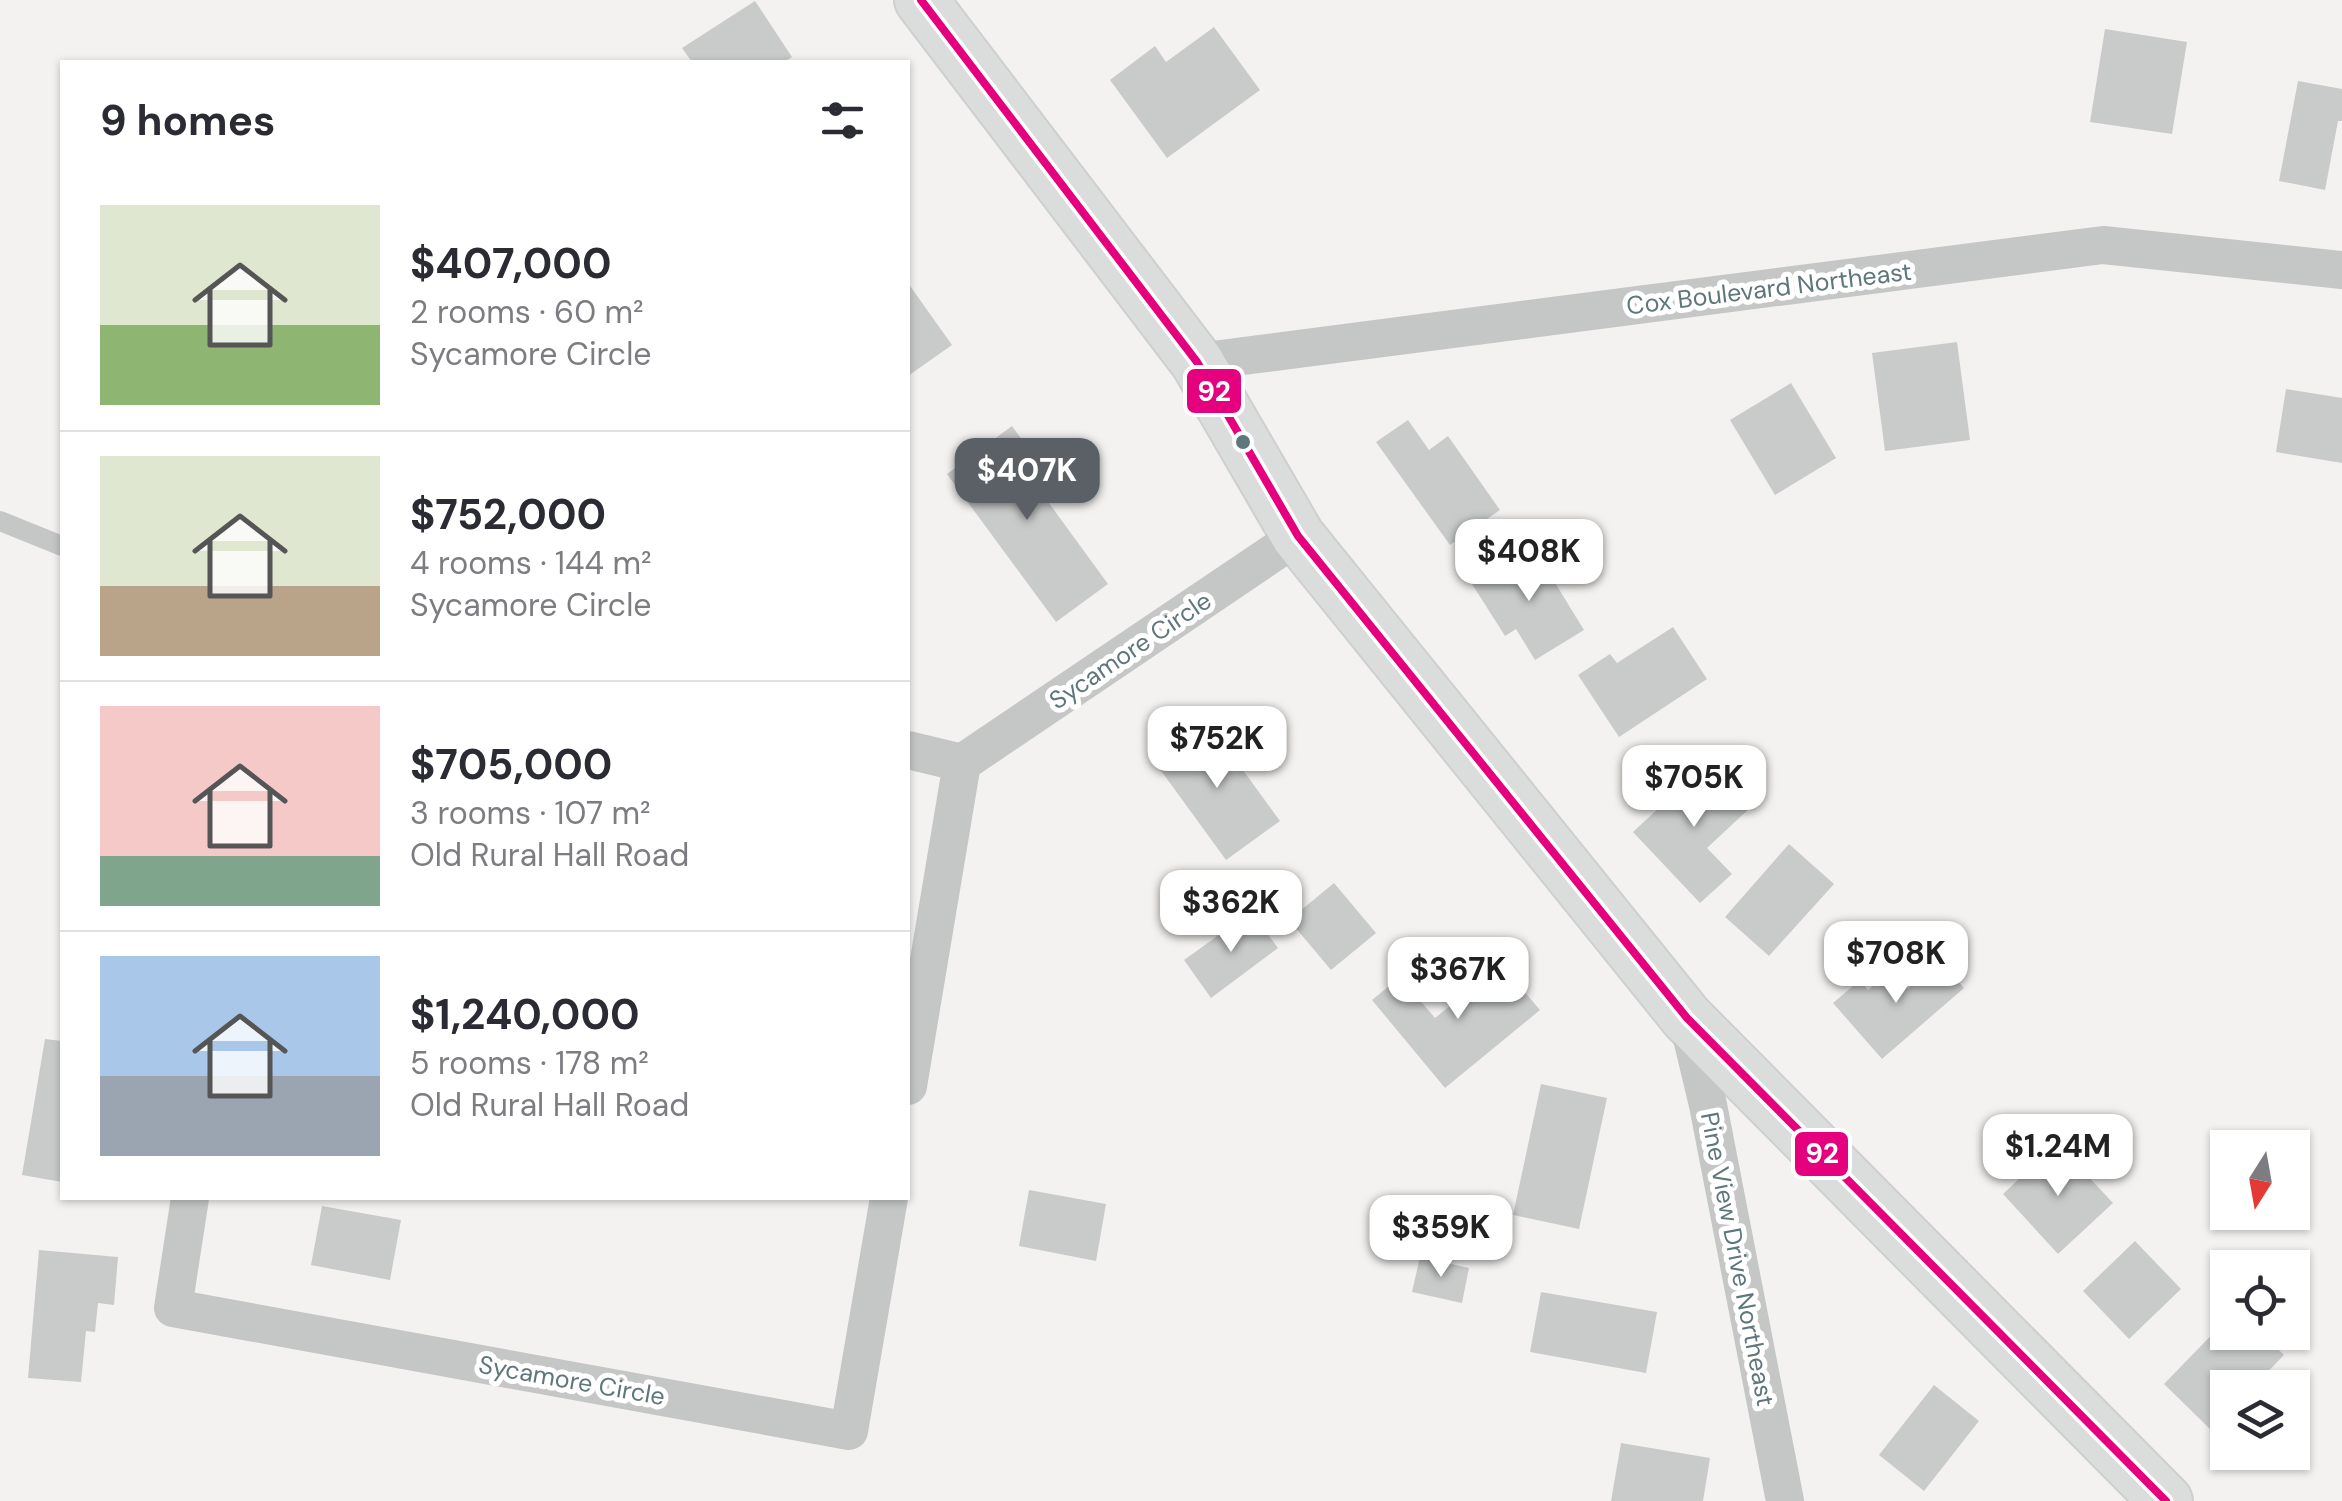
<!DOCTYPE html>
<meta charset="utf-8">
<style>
body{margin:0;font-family:"DM Sans",sans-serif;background:#f2f2f3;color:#2b2b33;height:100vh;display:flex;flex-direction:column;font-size:38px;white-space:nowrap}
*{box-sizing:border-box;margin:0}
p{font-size:32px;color:#7c7c81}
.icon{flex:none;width:55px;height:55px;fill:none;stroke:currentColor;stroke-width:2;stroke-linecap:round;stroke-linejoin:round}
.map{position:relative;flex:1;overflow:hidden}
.details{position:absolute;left:60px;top:60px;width:850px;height:1140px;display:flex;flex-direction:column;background:#fff;border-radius:0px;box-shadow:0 2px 8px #0004}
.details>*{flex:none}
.needle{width:65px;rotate:191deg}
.tools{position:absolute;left:2210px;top:1130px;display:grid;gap:20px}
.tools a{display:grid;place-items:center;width:100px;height:100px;border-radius:0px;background:#fff;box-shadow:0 2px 8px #0004;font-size:50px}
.price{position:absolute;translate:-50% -85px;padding:0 22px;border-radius:20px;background:#fff;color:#222;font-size:32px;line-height:65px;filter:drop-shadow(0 2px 5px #0008)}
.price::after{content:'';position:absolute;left:50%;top:60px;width:30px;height:22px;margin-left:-15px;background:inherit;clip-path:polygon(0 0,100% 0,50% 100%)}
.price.on{background:#5a6065;color:#fff}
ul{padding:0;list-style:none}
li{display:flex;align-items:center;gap:30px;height:250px;padding:0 40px}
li+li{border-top:2px solid #e1e1e2}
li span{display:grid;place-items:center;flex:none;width:280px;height:200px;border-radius:0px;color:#555}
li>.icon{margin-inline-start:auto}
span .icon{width:120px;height:120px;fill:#fffc;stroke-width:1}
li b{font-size:42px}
h2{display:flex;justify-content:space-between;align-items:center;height:120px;padding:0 40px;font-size:42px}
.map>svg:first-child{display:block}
</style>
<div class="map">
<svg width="2342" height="1501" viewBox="0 0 2342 1501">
<rect width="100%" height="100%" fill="#f3f2f0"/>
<path fill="#c9cbcb" d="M755,1l37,56 -7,5h-93l-10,-14z
M1214,27l46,63 -93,68 -57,-78 45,-34 11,16z
M2105,29l82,13 -15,92 -82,-12z
M2298,81l44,8v32h-4l-13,69 -46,-9z
M908,283l44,62 -44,31z
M1957,342l13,98 -85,11 -13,-98z
M1791,383l45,75 -61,37 -45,-75z
M2286,389l56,9v65l-66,-11z
M1408,420l21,30 19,-14 52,74 -50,35 -74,-103z
M1012,426l39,53 -13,9 70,96 -52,38 -109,-148z
M1533,547l51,83 -49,30 -19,-31 -11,7 -33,-52z
M1673,627l34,52 -88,58 -41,-62 32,-21 7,9z
M1208,722l72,99 -54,39 -72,-99z
M1708,762l43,45 -44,41 25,26 -32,29 -67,-71z
M1789,844l45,40 -65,72 -44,-39z
M1334,883l42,50 -45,37 -42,-50z
M1251,912l27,36 -67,50 -27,-38z
M1940,961l24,27 -82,71 -49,-56 27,-23 8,10 23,-21 17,20z
M1501,964l39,46 -95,78 -73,-88 28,-23 35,41z
M45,1039l17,2v141l-40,-7z
M1541,1084l66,14 -28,131 -66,-14z
M2057,1143l56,60 -55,51 -55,-60z
M1029,1190l77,14 -10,57 -77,-15z
M322,1206l79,14 -11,60 -79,-15z
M2135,1241l46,48 -52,50 -46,-48z
M39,1250l79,7 -4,48 -16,-2 -3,29 -9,-1 -5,51 -53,-4z
M1420,1257l49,11 -7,35 -50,-11z
M1541,1292l116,20 -11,61 -116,-21z
M2228,1318v14h32l24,23 -32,33h-24v25l-17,17 -47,-46z
M1934,1385l45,36 -55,70 -45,-36z
M1621,1443l89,15 -7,43h-92z"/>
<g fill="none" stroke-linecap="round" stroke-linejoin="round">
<g stroke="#cecfcf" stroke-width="56">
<path id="secondary" d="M921,0l276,362 101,174 389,482 479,483"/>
</g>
<path stroke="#c5c7c6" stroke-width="20" d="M0,521l62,25"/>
<path stroke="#c5c7c6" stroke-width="38" d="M1197,362l906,-117 239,25
M908,750l54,13 336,-227
M1688,1021l20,84 77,396
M908,1086l54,-323
M190,1198l-17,110 676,123 40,-233"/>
<use href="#secondary" stroke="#dbdddc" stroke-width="52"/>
<g stroke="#fff" stroke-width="15">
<path id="bus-1" d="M921,0l276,362 101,174 389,482 479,483"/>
</g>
<use href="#bus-1" stroke="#e5007d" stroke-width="8"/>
</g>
<circle fill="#5f767a" stroke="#fff" stroke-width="4" cx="1243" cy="442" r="9"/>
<g text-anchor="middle" stroke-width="10" stroke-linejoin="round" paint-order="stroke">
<g font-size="25" fill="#5f767a" stroke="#fff">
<text transform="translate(1769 288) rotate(-7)" y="9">Cox Boulevard Northeast</text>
<text transform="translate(1130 650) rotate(-34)" y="9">Sycamore Circle</text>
<text transform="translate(1738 1259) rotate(79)" y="9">Pine View Drive Northeast</text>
<text transform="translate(572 1380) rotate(10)" y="9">Sycamore Circle</text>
</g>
</g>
<g stroke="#fff" stroke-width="4">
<rect x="1185" y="367" width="58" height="48" rx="10" fill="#e5007d"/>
<rect x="1793" y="1130" width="57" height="48" rx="10" fill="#e5007d"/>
</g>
<g font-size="28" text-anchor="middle" font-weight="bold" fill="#fff">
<text x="1214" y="401">92</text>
<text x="1822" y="1163">92</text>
</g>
</svg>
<div class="tools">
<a><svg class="needle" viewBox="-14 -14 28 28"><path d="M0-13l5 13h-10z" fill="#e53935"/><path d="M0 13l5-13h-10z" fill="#7c7c81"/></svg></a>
<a><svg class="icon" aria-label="locate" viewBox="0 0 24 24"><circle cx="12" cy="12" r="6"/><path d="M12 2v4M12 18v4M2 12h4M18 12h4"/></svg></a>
<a><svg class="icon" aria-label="layers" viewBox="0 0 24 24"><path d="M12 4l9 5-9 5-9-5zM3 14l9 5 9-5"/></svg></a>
</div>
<b class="price on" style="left:1027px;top:523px">$407K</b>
<b class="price" style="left:1529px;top:604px">$408K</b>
<b class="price" style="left:1217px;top:791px">$752K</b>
<b class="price" style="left:1694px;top:830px">$705K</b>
<b class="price" style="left:1231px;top:955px">$362K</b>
<b class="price" style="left:1896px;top:1006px">$708K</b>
<b class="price" style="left:1458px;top:1022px">$367K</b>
<b class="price" style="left:2058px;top:1199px">$1.24M</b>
<b class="price" style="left:1441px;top:1280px">$359K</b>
<section class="details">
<h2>9 homes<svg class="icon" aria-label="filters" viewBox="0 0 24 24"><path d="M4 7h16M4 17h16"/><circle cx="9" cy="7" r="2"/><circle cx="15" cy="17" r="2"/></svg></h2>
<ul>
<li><span style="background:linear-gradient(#dfe7d0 60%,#8fb573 0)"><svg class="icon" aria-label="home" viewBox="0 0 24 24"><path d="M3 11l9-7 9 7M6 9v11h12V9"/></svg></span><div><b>$407,000</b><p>2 rooms · 60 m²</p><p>Sycamore Circle</p></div></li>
<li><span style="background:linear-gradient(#dfe7d0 65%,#b9a48a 0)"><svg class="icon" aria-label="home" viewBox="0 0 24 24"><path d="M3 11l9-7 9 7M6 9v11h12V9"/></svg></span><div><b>$752,000</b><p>4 rooms · 144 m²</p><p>Sycamore Circle</p></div></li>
<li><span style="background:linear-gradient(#f6c9c9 75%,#7fa58c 0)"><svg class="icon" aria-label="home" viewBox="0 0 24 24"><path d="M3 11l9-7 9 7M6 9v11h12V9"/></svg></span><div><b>$705,000</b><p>3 rooms · 107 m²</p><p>Old Rural Hall Road</p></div></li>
<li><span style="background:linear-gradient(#a9c7e8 60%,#9aa5b1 0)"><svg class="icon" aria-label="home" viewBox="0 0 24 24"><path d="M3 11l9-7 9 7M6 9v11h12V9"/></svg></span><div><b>$1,240,000</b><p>5 rooms · 178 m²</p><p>Old Rural Hall Road</p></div></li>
</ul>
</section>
</div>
